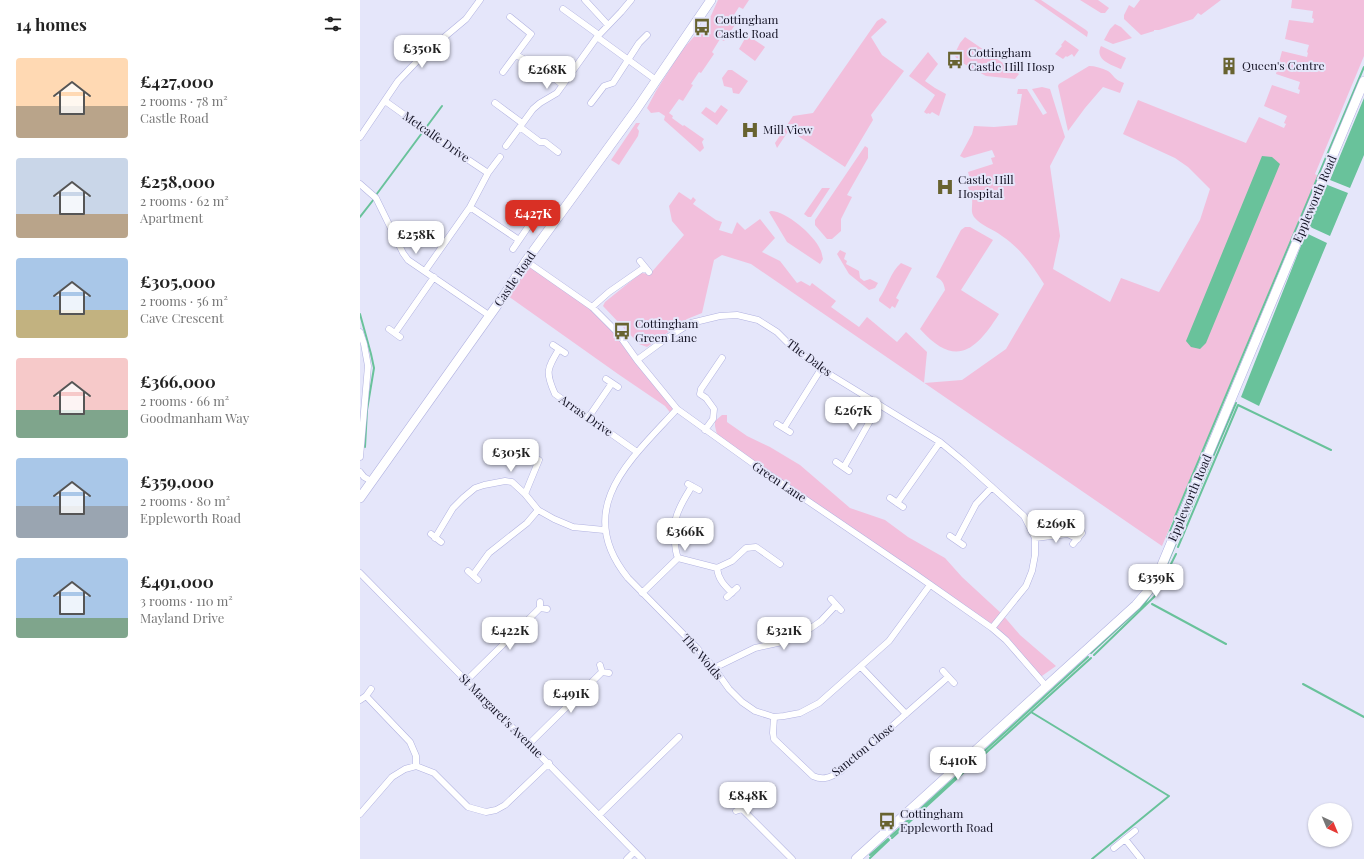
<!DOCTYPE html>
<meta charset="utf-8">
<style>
body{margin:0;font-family:"Playfair Display",serif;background:#f6f6f6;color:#222;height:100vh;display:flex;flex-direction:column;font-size:15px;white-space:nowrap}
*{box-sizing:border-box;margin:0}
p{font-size:13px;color:#767676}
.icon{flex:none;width:22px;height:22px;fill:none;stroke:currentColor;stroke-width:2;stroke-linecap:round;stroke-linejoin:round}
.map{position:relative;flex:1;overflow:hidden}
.side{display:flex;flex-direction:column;background:#fff;width:360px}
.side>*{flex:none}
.needle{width:26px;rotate:136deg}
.tools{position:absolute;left:948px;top:803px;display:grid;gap:8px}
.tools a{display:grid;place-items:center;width:44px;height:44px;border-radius:50%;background:#fff;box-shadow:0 1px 3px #0004;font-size:20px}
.price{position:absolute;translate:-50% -34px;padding:0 9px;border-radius:8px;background:#fff;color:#222;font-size:13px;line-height:26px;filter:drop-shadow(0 1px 2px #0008)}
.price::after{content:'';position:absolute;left:50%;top:24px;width:12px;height:9px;margin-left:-6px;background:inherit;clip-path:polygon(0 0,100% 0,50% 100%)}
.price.active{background:#d93025;color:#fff}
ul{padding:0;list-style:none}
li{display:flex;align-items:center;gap:12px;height:100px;padding:0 16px}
li span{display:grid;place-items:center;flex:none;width:112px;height:80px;border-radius:4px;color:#555}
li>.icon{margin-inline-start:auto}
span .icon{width:48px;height:48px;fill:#fffc;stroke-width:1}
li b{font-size:17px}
h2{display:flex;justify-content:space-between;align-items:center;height:48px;padding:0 16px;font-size:17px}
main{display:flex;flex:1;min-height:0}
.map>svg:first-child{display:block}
</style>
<main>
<section class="side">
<h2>14 homes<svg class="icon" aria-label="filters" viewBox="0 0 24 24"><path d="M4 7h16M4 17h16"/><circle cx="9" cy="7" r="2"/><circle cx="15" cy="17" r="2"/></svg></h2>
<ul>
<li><span style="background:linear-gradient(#ffd9b3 60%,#b9a48a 0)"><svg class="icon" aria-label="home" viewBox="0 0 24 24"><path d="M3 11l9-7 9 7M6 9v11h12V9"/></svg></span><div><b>£427,000</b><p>2 rooms · 78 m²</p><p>Castle Road</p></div></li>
<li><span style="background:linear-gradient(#c9d6e8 70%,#b9a48a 0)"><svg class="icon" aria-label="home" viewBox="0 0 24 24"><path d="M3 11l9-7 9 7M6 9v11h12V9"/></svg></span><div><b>£258,000</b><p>2 rooms · 62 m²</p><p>Apartment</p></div></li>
<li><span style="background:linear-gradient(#a9c7e8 65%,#c2b280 0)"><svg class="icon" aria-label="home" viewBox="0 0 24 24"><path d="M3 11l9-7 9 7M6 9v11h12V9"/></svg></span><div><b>£305,000</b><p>2 rooms · 56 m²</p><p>Cave Crescent</p></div></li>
<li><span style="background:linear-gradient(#f6c9c9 65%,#7fa58c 0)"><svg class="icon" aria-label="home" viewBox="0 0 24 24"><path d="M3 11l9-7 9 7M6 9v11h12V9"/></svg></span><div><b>£366,000</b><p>2 rooms · 66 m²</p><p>Goodmanham Way</p></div></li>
<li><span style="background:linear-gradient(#a9c7e8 60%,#9aa5b1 0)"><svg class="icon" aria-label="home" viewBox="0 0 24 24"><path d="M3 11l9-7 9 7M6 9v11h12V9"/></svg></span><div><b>£359,000</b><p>2 rooms · 80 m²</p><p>Eppleworth Road</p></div></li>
<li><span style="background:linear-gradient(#a9c7e8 75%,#7fa58c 0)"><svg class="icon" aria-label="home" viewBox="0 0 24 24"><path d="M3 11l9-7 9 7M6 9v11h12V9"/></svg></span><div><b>£491,000</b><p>3 rooms · 110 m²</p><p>Mayland Drive</p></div></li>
</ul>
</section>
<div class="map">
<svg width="1004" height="859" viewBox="0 0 1004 859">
<rect width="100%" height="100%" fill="#e5e6fa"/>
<path fill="#f2bfdc" d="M358,0h31l-6,9 -4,-2 -9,14 5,4 -11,16 -4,-2 -8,13 2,2 -13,19 -2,-1 -8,12 2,1 -10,16 -4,-2 -10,14 4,3 -1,2 11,8 1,-1 20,14 -2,3 2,6 -4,4 -36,-32 1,-4 -6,-4 -8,1 -4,-5 9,-17 26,-41 27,-30z
M674,0h7l45,30 2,2 -1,5z
M720,0h18l11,8 -4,5h-4z
M780,0h81l-20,15 -3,-2 -5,6 -34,11h-5v1l-13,4 -17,-16v-4l5,-10 5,3z
M932,0h72v56l-49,118 3,2 -156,370 -411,-282 -29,-9 -8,5 -12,53 -15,6 -40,28 -8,-3 -36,-38 2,-4 36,-29 9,1 34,-39 -12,-14 -3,-15 10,-14 12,8 2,-3 3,3 -3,4 23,16 6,2 -3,8 13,4 5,-12 8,8 15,-11 15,19 -13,14 18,9 17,22 4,-2 9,5 2,-3 24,18 -5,6 28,20 8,-10 30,25 9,-10 21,20 -3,31 38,-3 44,-31 38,-65c-11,-18 -24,-36 -42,-48 -9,-7 -21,-10 -28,-19 -4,-6 -1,-12 -2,-18 -1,-4 -3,-8 -4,-12l4,-1 -4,-14 25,-8 -2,-6 4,-1 -3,-7 -28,8 -4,-2 12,-22 2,-8 20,1 23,-2 5,-31h-5l1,-5h9l16,26 4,-2 -15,-24 10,-2 8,2 15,48 -15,29 10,70 -7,33 57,33 11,-24 38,14 41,-72 10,-31 -22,-22 -13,-9 -52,-24 15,-34 108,43 13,-26 25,11 2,-4 -2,-1 3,-7 -23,-10 8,-21 27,9 1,-4 -2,-1 2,-7 -24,-8 6,-23 25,6 1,-4 -1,-1 2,-7 -24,-6 4,-19 24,3 1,-4 -2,-1 1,-7 -22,-3z
M522,18l3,2 2,2 -16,15 11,18 22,16 -33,44 2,5 -28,47 -56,-37 -12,18 -2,-5 18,-27 20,-3 64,-92z
M755,24l6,3 11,11 -19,6 -9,-4 6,-11z
M387,35l18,12 -10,14 -16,-12z
M605,37l54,37 -4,5 -29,-3 -27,-15 -5,-6 6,-12z
M705,40l14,10 -5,7 -2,-3 -5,3 -1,-1 -3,3 -8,-5 7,-8 -1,-1z
M741,46l25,12 -5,11c-9,-4 -27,-9 -20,-23z
M568,52l10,12 -13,17 10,7 11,6 -7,22 -7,-4 -2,2 -2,-1 -1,1 -3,-2 11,-17 -26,-19z
M729,66c6,0 13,2 19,5 7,5 5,8 16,12l-4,10 -17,-6 -18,21 -17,23 -10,-45 1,-2z
M368,70h4l16,11 -9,13 -6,-1 -1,-5 -8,-2 -2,-8z
M361,105l7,5 -11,15 -16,-12 5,-6 9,6z
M276,123h4l-3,5 2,3 -1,5 -19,29 -8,-5z
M505,146l3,2v10l-21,37 5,2 -11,22v12l-9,8h-5l-12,-14v-5z
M462,188h8l-19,29h-3l-4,-3z
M411,211c15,0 43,24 49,38 2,3 2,7 3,10l-3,5 -33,-22 -18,-30z
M605,227h5l23,13 -32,50 38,24c-24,38 -44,54 -79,15l25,-39c-1,-7 -3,-10 -9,-13l25,-47z
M480,250l6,3 -2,6 3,2 -1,3 13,7 1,7 4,3 6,-2 8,4 -3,5 -6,2 -20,-16 -12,-20z
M166,261l66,46 25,25 60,77 -5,6 -7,-9 -47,-32 -113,-80z
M541,263l11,5 -16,30 3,2 -4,8 -3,-2 -2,3 -11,-8v-2c8,-11 12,-28 22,-36z
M362,415h5v7l20,14 23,11 30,18 50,43 35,12 23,17 37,21 17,19 40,37 18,21 36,31 -17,12 -33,-38 -288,-201 -3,-13v-5z"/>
<path fill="#69c29b" d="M1004,98v57l-14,33 -20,-8z
M902,156l10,1 8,7 -74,179 -6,6 -9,-2 -5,-6z
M965,184l23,9 -18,43 -22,-10z
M946,233l21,10 -68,163 -18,-9z"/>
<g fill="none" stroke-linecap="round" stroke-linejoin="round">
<path stroke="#69c29b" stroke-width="2" d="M16,195l66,-89
M0,217l14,-18
M0,314l11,40 3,14 -7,42 -2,37
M814,519l190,-452
M807,538l8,-19
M818,547l60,-142 93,45
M807,564l69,-161
M792,604l74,40
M731,653l54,-50 8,-12
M734,655l61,-59 21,-42
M943,684l61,33
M671,712l138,84 -77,63
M608,769l123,-111
M544,824l184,-167
M545,826l60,-55
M531,836l9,-8
M532,838l11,-10
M510,855l18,-16
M510,858l19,-18"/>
<g stroke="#b1b2e0" stroke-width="7">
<path id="street" d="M225,0l23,25
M271,0l-10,12 -24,25 59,43
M203,9l36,26
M156,55l23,12 24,18
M143,72l28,-38 -21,-17
M25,101l70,50 33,22
M135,103l27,20
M231,103l13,-17 9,-3 26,-40 8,-8
M160,127l20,15h5l13,10
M0,137l38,-56 25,-26 43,-36 14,-19
M146,146l27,-37 7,-6 17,-10 40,-56
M0,184l16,14 27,55 5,7 82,56
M110,207l18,-34 12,-16
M153,249l15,-22
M166,261l66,46 25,25 20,28 40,49 78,56 160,109 77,54 14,12 40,46
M280,261l9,11
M65,271l45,-64 49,33
M232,307l17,-15 36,-25
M29,329l11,8
M0,332l4,12 4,22 -8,91
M35,333l39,-56
M193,345l12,8
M199,349c-12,20 -14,23 -4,45l82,58
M277,360l30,-22 24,-15 29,-7 17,-1 21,5 19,12 15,15 29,22 119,73 23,19 61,55 11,22v17l-3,16 -6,15 -34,42
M246,379l12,8
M317,409c-47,51 -105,100 -49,169l69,70 17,20 15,21 13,13 13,9 19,6 10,-1 16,-3 19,-10 70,-62 41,-56
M228,418l24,-35
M417,424l13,8
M424,428l37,-59
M345,430l8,-11 1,-10 -8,-11 -6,-4 1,-5 21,-31
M476,462l13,9
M484,467l35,-62
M0,472l4,5 7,4
M328,484l11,6
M165,494l14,-34
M530,498l13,9
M537,503l43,-61
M71,534l10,8
M590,536l13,9
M75,538l18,-30 10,-10 12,-10 9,-3 21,-4 7,1 13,12 13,16 16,9 19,8 31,3
M675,538l33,-4 10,5
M597,540l19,-36 16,-17
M713,544l9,-11
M318,558l39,10 15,-7 14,-13 10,-1 24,17
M357,568c1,11 7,17 15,25
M108,571l10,9
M0,573l282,286
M113,575l16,-22 38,-30 11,-13
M282,593l36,-35c-4,-9 -4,-30 -2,-40 3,-12 10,-22 16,-32
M367,597l10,-9
M471,599l10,11
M180,602v6l7,1
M240,665l2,7 7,1
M501,667l45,47
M354,668l41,-20 27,-6 16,-5 23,-16 15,-16
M583,671l11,12
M106,681l74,-73
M6,696l44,46 6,14v10
M0,700l6,-4 5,-7
M414,717l-1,16 1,6 39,37c11,5 18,1 28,-5l107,-94
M169,744l73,-72
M382,809l50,50
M376,811l6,-2 2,-5
M0,814l32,-37 13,-8 11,-3 18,7 34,34 18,5 10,-2 9,-5 44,-42
M239,815l80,-78
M765,839l16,20
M754,848l21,-17
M267,859l7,-7"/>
</g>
<g stroke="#b1b2e0" stroke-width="10">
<path id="secondary" d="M0,498l145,-204 21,-33 110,-151 75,-110
M496,859l280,-254 18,-21 210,-503"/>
</g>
<use href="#street" stroke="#fff" stroke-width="6"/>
<use href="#secondary" stroke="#fff" stroke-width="9"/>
</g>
<defs>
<g id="bus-bare" transform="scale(1.38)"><path d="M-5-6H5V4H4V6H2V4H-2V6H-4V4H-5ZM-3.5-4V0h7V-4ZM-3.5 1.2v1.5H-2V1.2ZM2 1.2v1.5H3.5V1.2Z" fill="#686330" stroke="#e5e6fa" stroke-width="2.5" paint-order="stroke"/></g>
<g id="building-bare" transform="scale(1.38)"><path d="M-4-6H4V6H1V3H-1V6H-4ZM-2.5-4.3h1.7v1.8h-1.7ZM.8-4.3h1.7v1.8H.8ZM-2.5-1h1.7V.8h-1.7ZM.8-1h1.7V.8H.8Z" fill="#686330" stroke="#e5e6fa" stroke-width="2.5" paint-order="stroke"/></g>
<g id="hospital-bare" transform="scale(1.38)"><path d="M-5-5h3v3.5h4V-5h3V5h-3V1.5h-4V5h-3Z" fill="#686330" stroke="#e5e6fa" stroke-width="2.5" paint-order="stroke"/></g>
</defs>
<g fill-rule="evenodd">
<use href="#bus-bare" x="342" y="27"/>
<use href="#bus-bare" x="595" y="60"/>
<use href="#building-bare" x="869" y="66"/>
<use href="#hospital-bare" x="390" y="130"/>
<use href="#hospital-bare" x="585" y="187"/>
<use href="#bus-bare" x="262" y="331"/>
<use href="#bus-bare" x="527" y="821"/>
</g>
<g text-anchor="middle" stroke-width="4" stroke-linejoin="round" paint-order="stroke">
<g font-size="12" fill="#151425" stroke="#e5e6fa" text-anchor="start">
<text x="355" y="24">Cottingham<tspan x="355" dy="14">Castle Road</tspan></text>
<text x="608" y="57">Cottingham<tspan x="608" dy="14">Castle Hill Hosp</tspan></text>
<text x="882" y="70">Queen's Centre</text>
<text x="403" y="134">Mill View</text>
<text x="598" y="184">Castle Hill<tspan x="598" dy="14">Hospital</tspan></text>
<text x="275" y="328">Cottingham<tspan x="275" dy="14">Green Lane</tspan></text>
<text x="540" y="818">Cottingham<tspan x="540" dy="14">Eppleworth Road</tspan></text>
</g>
<g font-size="12" fill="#151425" stroke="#e5e6fa">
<text transform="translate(76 137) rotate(35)" y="4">Metcalfe Drive</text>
<text transform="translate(955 199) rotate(-67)" y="4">Eppleworth Road</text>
<text transform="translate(155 279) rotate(-56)" y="4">Castle Road</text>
<text transform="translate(449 358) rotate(37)" y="4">The Dales</text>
<text transform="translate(226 416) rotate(35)" y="4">Arras Drive</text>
<text transform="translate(419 482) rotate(34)" y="4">Green Lane</text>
<text transform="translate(830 498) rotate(-67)" y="4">Eppleworth Road</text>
<text transform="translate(342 657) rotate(49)" y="4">The Wolds</text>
<text transform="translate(141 716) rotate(45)" y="4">St Margaret's Avenue</text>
<text transform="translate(503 750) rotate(-39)" y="4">Sancton Close</text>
</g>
</g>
</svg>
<div class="tools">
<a><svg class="needle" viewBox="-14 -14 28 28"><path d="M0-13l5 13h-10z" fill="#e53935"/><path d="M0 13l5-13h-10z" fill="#767676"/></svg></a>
</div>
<b class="price" style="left:62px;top:69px">£350K</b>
<b class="price" style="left:187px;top:90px">£268K</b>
<b class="price active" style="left:173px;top:234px">£427K</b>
<b class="price" style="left:56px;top:255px">£258K</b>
<b class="price" style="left:493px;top:431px">£267K</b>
<b class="price" style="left:151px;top:473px">£305K</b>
<b class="price" style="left:696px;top:544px">£269K</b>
<b class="price" style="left:325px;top:552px">£366K</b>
<b class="price" style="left:796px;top:598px">£359K</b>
<b class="price" style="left:150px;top:651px">£422K</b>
<b class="price" style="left:424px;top:651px">£321K</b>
<b class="price" style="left:211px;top:714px">£491K</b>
<b class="price" style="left:598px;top:781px">£410K</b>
<b class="price" style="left:388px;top:816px">£848K</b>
</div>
</main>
